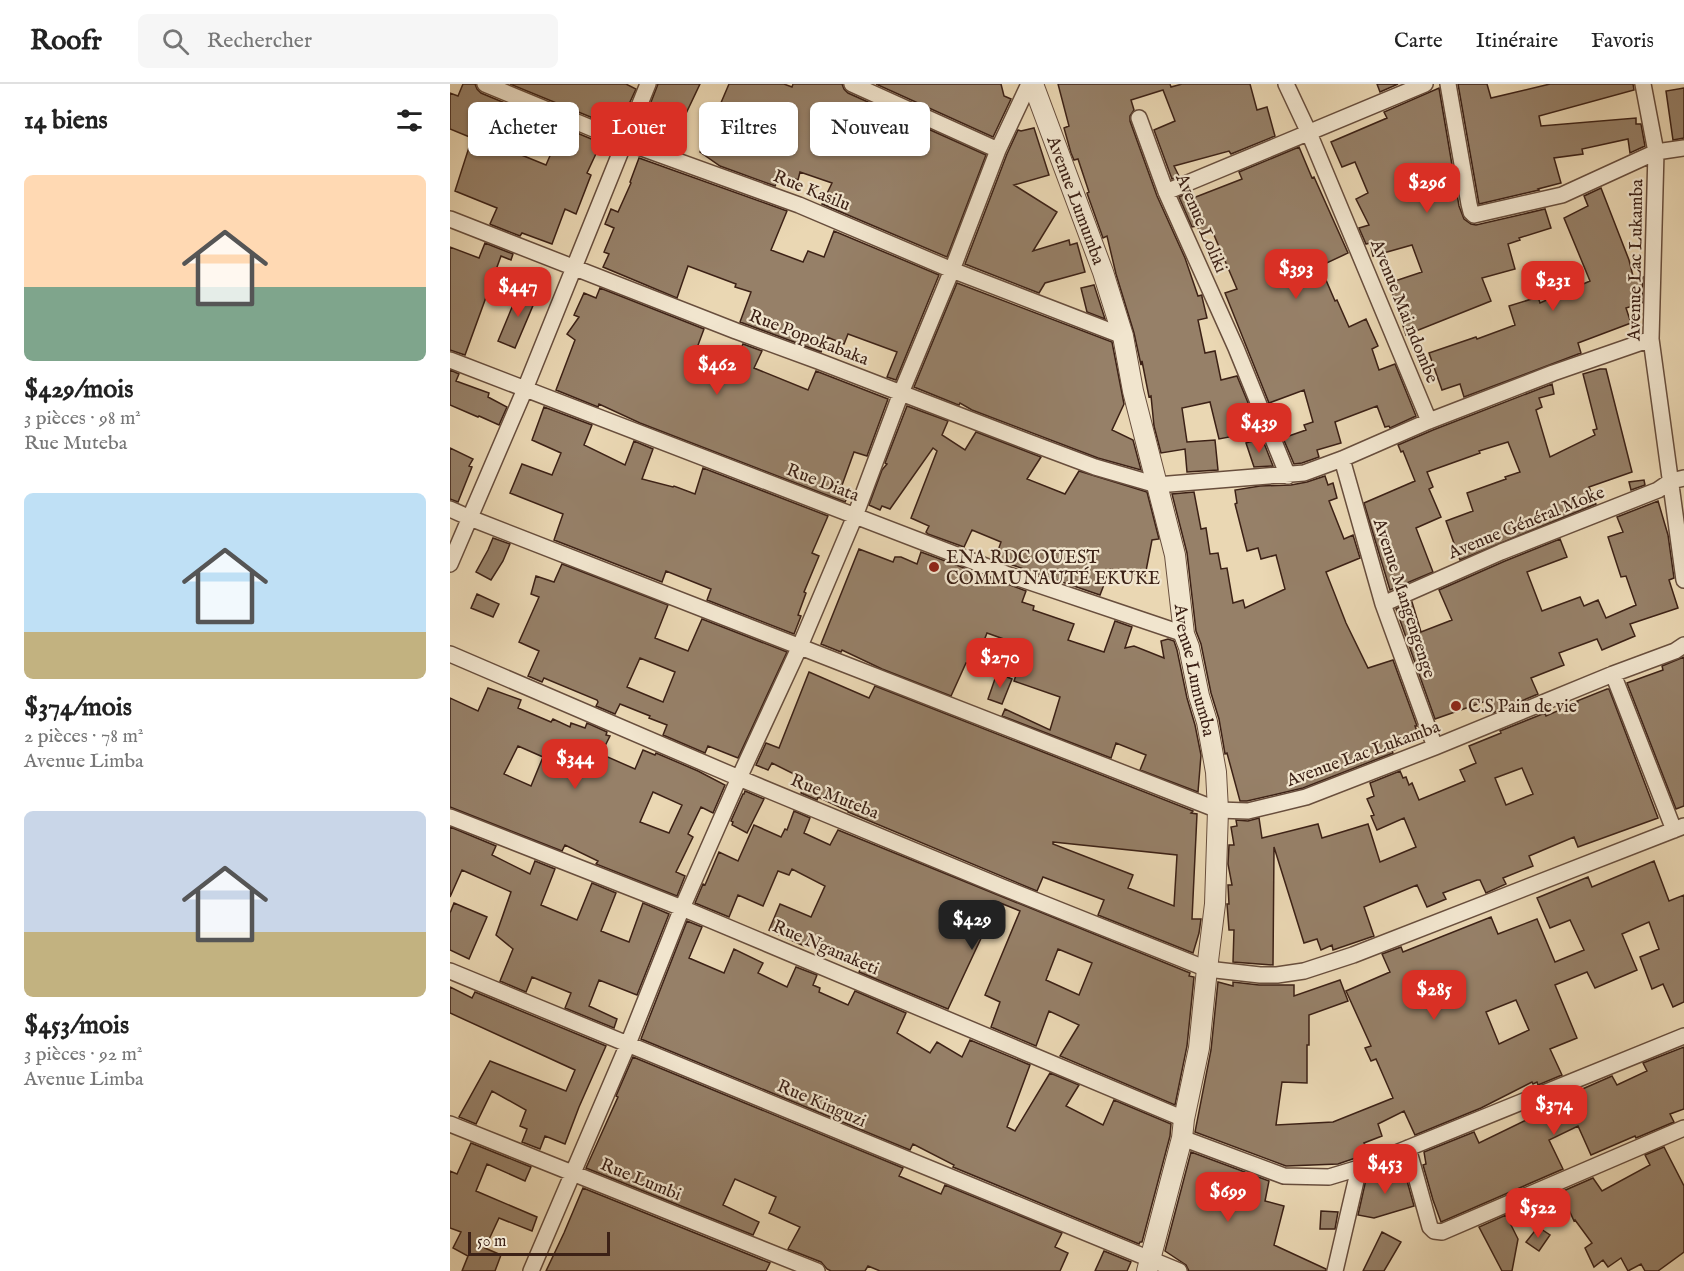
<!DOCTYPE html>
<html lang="fr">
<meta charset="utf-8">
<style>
body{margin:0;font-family:"IM FELL English",serif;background:#f6f6f6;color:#222;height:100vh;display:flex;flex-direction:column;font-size:22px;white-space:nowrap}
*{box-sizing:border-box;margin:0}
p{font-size:20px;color:#767676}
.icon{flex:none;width:33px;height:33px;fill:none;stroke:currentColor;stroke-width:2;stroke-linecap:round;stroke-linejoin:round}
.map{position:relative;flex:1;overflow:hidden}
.sheet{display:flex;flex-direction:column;background:#fff;width:450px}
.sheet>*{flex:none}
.hud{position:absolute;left:18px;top:18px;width:570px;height:54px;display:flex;gap:12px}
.scale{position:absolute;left:18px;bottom:15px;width:142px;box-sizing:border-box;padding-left:6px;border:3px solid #3c2116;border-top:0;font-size:16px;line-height:21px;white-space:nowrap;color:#3c2116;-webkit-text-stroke:4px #f1e5ce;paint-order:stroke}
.price{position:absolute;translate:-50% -51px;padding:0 14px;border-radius:12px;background:#d93025;color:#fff;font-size:20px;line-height:39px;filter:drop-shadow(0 2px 3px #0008)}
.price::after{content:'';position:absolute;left:50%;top:36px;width:18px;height:14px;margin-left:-9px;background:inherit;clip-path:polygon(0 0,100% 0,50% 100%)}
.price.on{background:#222;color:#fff}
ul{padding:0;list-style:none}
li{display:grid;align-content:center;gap:12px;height:318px;padding:0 24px}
li span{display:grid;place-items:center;height:186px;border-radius:9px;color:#555}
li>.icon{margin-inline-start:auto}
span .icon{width:108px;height:108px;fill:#fffc;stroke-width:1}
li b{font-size:26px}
h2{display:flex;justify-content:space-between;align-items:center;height:72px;padding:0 24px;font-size:26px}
.pill{padding:0 21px;border-radius:9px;background:#fff;box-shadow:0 2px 4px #0004;font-size:21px;line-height:54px}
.pill.on{background:#d93025;color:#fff}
header{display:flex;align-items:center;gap:36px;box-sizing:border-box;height:84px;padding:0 30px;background:#fff;border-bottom:2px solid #e0e0e0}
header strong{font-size:28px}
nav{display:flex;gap:33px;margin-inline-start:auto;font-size:21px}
.search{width:420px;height:54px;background:#f6f6f6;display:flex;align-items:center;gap:15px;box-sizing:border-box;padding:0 21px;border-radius:9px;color:#767676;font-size:22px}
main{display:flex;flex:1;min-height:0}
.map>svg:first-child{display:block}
</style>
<header>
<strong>Roofr</strong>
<div class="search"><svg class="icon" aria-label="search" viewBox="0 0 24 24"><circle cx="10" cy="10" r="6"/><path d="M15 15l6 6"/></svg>Rechercher</div>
<nav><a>Carte</a><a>Itinéraire</a><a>Favoris</a></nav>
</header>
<main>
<section class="sheet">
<h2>14 biens<svg class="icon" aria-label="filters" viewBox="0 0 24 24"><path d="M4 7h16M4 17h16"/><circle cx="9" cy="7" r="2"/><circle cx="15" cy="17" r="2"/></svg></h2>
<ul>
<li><span style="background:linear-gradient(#ffd9b3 60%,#7fa58c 0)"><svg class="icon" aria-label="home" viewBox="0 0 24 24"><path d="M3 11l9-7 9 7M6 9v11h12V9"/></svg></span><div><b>$429/mois</b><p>3 pièces · 98 m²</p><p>Rue Muteba</p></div></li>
<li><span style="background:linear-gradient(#bfe0f5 75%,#c2b280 0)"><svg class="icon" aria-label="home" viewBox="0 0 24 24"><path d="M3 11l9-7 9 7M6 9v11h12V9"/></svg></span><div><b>$374/mois</b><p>2 pièces · 78 m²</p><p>Avenue Limba</p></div></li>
<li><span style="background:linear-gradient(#c9d6e8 65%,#c2b280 0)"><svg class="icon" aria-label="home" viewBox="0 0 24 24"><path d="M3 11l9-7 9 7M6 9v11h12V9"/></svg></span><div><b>$453/mois</b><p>3 pièces · 92 m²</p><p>Avenue Limba</p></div></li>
</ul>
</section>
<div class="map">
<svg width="1234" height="1187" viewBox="0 0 1234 1187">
<rect width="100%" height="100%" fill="#ead7b3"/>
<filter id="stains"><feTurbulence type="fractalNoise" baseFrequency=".00333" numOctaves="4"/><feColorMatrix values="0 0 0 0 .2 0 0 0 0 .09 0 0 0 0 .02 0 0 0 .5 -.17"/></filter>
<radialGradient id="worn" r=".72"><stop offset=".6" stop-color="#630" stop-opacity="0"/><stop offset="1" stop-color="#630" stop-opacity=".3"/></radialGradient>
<path fill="#968068" stroke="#3c2116" stroke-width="1.5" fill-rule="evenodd" d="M13,0h12l2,5 4,4 120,50 -14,30 4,2 -15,39 -11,-5 -13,35 -30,-11 -2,3 -28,-11 -2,-1 7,-16 -42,-17 17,-53 -22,-9v-36l8,3zM80,39l28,14 -12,28 -27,-11z
M60,0h116l10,5 -7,15 -2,-1 -12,24z
M208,0h42l-19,40 -4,-2 -7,10 -24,-17z
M279,0h55l8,3 1,-3h49l2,5 4,4 138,62 -39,102 -125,-53 10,-21 -32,-11 -2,8 -17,-6 -6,12 -55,-20 -20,-14z
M426,0h125l3,12 7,3 -18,38z
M608,0h112l1,3 11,-3h68l7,26 10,-3 8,29 -44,18 -2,-3 -55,15 5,10 -7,3 -18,-49 21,-9 -12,-31 -32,10 3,10 -4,6v5l27,75 28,62 13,38 4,-1v2l5,21 -9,2 7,33 10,-2 6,29 16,-4 14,34 -5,2 4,21 -31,6 -9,-37 -28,6 5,34 28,-2 3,30 -31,2 -2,-23 -24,4 -7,-27 -3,-30 -2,1 -7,-36 -1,4 -7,-32 -18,-59 -9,-38 -4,2 -16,-45 2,-1 -11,-33 -4,1 -3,-7 -7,-25 5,-2z
M927,0h21l-18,8z
M1008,0h29l4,14 59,-14h83l1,6 -95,26 2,10 95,-8v6h5l4,22 -15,7 -2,-14 -46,10 1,5 -29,4 7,25 -23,6 1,1 -60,14z
M989,4l20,118 5,13 7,5 5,1 69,-16 6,19 -32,10 1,2 -12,4 7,25 -33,9 9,23 -85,34 -17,-52 33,-11 -10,-27 -39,11 -3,-13 -4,1 -7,-16 10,-3 -13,-26 12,-6 -13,-31 -13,5 -11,-25 56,-24 -3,-6z
M1234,4v50l-11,2 -7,-49z
M584,44l15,47 -35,10 43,27 -24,39 36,-11 1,5 7,-2 8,29 -40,11 -6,10 -74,-29 42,-110 11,-24 3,1z
M849,63l13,31 2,-1 34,76 -28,13 15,35 2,-1 12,27 17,-8 12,27 -6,3 7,21 16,-6 21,52 -26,12 -1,-2 -4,1 -8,-21 -42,16 6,21 -24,7 2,7 -17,6 -8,1 -11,-26 23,-8 -2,-5 9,-3 -9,-32 -35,13 -44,-110 12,-4 -26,-61 -11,4 -3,-6 -5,1 -13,-30 7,-3 2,6 54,-21 -3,-7z
M189,74l148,53 -16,39 32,12 5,-11 16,6 10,-26 105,44 -43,105 -9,-3 10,-25 -49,-18 -4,10 -17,-7 -6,15 -81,-30 11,-30 -16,-5 1,-3 -48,-18 -11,32 -74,-31 6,-13 -5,-2 10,-24 -9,-4 6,-15 7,3 13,-29 -1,-1z
M1151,104l28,72 5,20 9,-3 -1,26 -16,5 5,15 -53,20 3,10 -117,44 -4,-13 -18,6 -13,-37 47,-16 1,2 38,-14 -6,-19 29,-9 2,6 50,-22 -26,-63 24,-12 -4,-10z
M35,159l28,11 -2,6 -10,-4 -36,99 -15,-5v-103l29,11z
M507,199l155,59 12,62 -12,26 21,10 8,30 -43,-12 -126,-48 -12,-7 -1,2 -3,-1 -42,-17z
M644,201l11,34 -18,-7 -6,-24z
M70,204l17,8 -22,52 -17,-7z
M150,204l104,41 -13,35 36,14 16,-34 19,7 -8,17 54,22 8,-19 72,28 -21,57 -13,-4 -13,36 9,3 -5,11 -205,-79 -41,-19 -1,3 -42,-17 19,-50 -8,-6 12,-17 -5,-2 10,-22 12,5z
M1150,285h6l26,103 -43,15 7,17 -136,56 -14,-39 27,-10 -6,-18 39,-14 -1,-2 15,-5 -12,-30 -29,9 1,2 -53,19 6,15 -4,2 12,28 -25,11 17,44 -43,18 -26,-87 51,-22 -12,-30 -2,1 -3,-7 35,-15 119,-46 2,10 -15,4 3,9 -6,3 14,47 45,-22 -2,-5 4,-1 -14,-55z
M0,286l9,4 -3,7 33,12 -1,4 19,10 -8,18 -20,-9 -1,1 -28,-12z
M457,322l41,15 -6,14 23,15 11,-18 65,25 -14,22 38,15 14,-23 68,21 12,47 -7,1 -7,36 -35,-7 -10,26 -105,-36 6,-17 -29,-12 -8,17 -36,-13 -2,-2 3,-6 -18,-8 26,-67 -4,-3 -43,61 -8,-3 -2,4 -11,-5 13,-35 5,-6 -2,-1z
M94,323l48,18 -8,20 41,20 9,-24 19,8 -11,30 31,8 1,-1 21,8 8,-26 125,48 -16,37 7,3 -15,36 2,1 -8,22 3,1 -7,18 -87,-34 4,-11 -45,-18 -4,11 -108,-42 9,-26 -53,-21 12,-29 30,11 9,-22 -29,-13z
M812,354l11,28 -19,1 -8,-24z
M0,364l23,11 -4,7 3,1 -14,35 -8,-3z
M875,392l3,9 5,-2 4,15 -8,3 15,38 9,-4 7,23 -34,14 20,51 22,45 25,-8 24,66h-2l4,11 -24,9 1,3 -4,2 1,2 -90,35 -56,13h-7l-13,-48 -2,1 -6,-35 -8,-26 -10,-49 -5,-13 -9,-78 -15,-59 22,-2 7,37 5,-1 4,26 8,-1 3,16 6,-1 6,35 10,-3 2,8 40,-19 -9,-34 -15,4 -3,-11 -11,3 -12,-47 2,-1 -2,-13 25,-4 31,-1 16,-3z
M1194,396l1,5 -14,5 -2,-8z
M1208,417l10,34 6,43 -5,2 9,28 -48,16 5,12 -33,14 -5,-11 -38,14 5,12 -33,13 7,16 -45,19 -4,-13 -54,19 -39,-110 16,-7 9,30 31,-12 -13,-30 66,-29 55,-22 7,18 -40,15 15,39 38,-14 4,9 14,-6 8,18 30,-13 -10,-29 -5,1 -13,-40 15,-5 -6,-15z
M43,454l17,6 -7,17 -12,19 -15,-8 12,-22z
M409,465l34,13 2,-5h6l16,7 4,-12 105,39 -4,11 12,4 -1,4 41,14 -6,16 36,12 11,-31 17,6 -7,21 9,-2 30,12 -3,-17 7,-2 6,2 3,9 10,48 8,27 6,30 -3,37 -58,-22 6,-15 -30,-12 -5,15 -109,-42 3,-7 45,21 10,-33 -46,-16 12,-34 -39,-14 -13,33 -8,-3 -15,33 -69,-27 -40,-19 -1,2 -20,-8z
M112,480l106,41 -13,33 33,13 14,-32 85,33 -49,106 -30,-12 -3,7 -42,-18 4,-10 -18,-7 1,-2 -30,-12 -5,10 -19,-8 2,-4 -1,-2 -53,-22 -2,4 -14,-6 11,-25 -20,-9 20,-45 -8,-3 5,-18 18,6zM190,574l35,14 -12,30 -36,-15z
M27,510l22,10 -6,13 -22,-9z
M1234,573v149l-8,3 -49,-126 36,-13 -1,-4z
M359,588l60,26 6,-12 318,125 -2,2 6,1 -5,105h9l-2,14 -6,20 -95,-38 6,-15 -61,-23 -6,14 -189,-79v-1l-30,-14 -1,3 -16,-7 1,-3 -7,-4 5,-9 -28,-14 -4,7 -12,-5 10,-22 13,5zM603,758l124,13 -3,51 -46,-18 5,-13 -80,-31z
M547,589l15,6 -10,25 -14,-5z
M38,604l33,12 -3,8 33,14 2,-3 17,8 1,-4 14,5 2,-5 20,9 -1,3 4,1 -7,14 2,1 -2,4 32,14 8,-19 12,5 1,-2 42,18 27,14 -12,28 -12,-6 -13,27 5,3 -17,35 9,4 -8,20 -81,-32 2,-3 -33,-16 -3,6 -112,-44v-109l28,13zM68,662l25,11 -12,29 -27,-12zM203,708l29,13 -13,28 -29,-11z
M1157,605h2l49,129 -80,29 -4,-10 -45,19 4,10 -30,12 3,6 -20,9 -6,-13h-3l-34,13 3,6 -19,8 -10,-22 -53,22 10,29 -41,14 -1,-5 -11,5 -4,-11 -13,4 -30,-96 -1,118 -40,-3 1,-32h-5l-2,-26h2l-1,-19h4l-4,-21 1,-19h5l-3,-18 6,-1 -1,-6 12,1 11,-3 3,20 56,-14 4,14 46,-14 12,38 36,-15 -12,-29 -27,12 -6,-14 3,-1 -7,-16 7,-3 -4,-13 30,-12 3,7 3,-1 3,8 3,-2 7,17 46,-19 -5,-11 16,-7 -7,-17 32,-13 -1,-2 45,-18 1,3 32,-14 -1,-1zM1072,684l11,26 -27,11 -11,-27z
M295,707l19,8 -17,34 -15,-8 1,-3 -2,-1 12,-27h1z
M344,727l16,7 -6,15 26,12 8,-15 352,143 -1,3 5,1 -7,69 -12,59 -115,-49 19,-31 -30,-14 -13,35 -45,-19 9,-25 -15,-7 35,-84 -22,-9 -50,107 -89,-37 3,-6 -16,-8 2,-3 -39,-20 -5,11 -35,-16 11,-26 31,13 14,-31 -33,-17 -3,6 -11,-4 -15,35 -25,-11 -9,22 -34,-14 8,-19 2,1 14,-33 19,9 16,-36 27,12 4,-8 2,1zM608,865l34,14 -13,32 -33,-15z
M0,743l46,19 -4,9 38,19 5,-13 20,8 -14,36 36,15 15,-37 24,10 -15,38 28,11 14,-39 26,11 -32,81 -38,-15 -10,26 28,13 -3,9 -49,-20 6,-15 -39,-16 -6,15 -26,-11 13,-32 -17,-14 15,-43 -49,-22 -12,27z
M1204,777l15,40 15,-6v107l-11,5 -10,-23 -11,5 -12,-32 19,-8 -10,-27 -27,12 15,36 -42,18 -8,-16 -32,13 22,53 -27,11 12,26 -24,10 -1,-3 -4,2 -1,-2 -51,26 -66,27 -11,-24 -26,13 4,12 -18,7 6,10 -32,11 -52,2 -91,-34 16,-82 7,-68 15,4v-4l26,3h35v11l46,-16 8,21 -39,14v30h-2v38l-25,-1 -6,43 57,-3 60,-24 -17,-39 -5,2 -6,-13 6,-2 -25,-55 44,-19 -8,-18 19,-7 2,5 88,-35 7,17 39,-15 18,43 29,-12 -14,-30 -20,8 -13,-30 51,-21 4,10zM1066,916l13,30 -30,14 -13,-32z
M4,819l33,14 -18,42 -19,-9v-37z
M237,837l15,6 -13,31 35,15 10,-24 29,14 -5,10 29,14 9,-20 21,8 -4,10 7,3 -1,4 29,13 7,-14 51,22 -9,20 33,20 7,-11 25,15 8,-17 60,25 -23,62 8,4 35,-58 29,12 -13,21 37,19 11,-25 57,24 -1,12 -28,106h-2l-1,2 -186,-77 1,-2 -41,-21 -3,6 -269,-111z
M0,903l22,11 3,-6 131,54 -27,61 -14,37 -20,-8 -5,13 -18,-7 5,-13 -7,-3 6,-16 -34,-19 -16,33 -17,-7 31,-56 76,30 9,-21 -125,-57z
M1234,963v62l-14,5 4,8 -38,16 -1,-2 -44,19 -13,-29 -29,14 14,29 -122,53 -8,-22 -10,-35 3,-1 -2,-12 50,-20 5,11 70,-34 -3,-7 24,-9 1,1 41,-18 5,9 30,-14 -4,-8z
M183,973l270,111 -4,8 42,18 4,-9 117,48 -7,14 13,6 -8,18h-180l-12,-5 -3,5h-34l-4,-2 -6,-7 -33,-13 12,-22 -31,-14 7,-16 -41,-18 -12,26 36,17 -6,13 -167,-67 32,-71 -2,-1z
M21,1059l60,24 -6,14 -38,-17 -11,27 61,26 -5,14 -33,-13 -14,30 16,7 -6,16h-33l6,-15 -15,-8 8,-16 -11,-4v-57l7,3z
M1214,1063l20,39v66l-26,19h-13l-4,-7 -13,7 -7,-13 -13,9 -5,-7 -9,7 -9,-19 7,-5 -17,-23 -1,1 -13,-29 32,-14 9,13 48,-26 -5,-10z
M741,1068l78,29 -4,20 19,5 -10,39 52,24v2h-137l-3,-6 -21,-14z
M931,1086l4,6 19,-6 10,36 -40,12 -16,-3 9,-40z
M133,1104l187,75 -4,8h-220l18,-38z
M871,1127l17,1 -3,17h-15z
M1056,1131l12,24 -6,32h-10l-23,-44z
M1088,1143l12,8 -11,16 -13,-9z
M932,1148l19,10 -17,29h-21z
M654,1167l27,11 -4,9h-32z"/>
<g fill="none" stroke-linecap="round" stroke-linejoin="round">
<g stroke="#684e3d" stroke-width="18">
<path id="minor" d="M35,0l140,58 174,63 153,65 171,66
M402,0l146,66
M836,0l23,49 120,288
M998,0l21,120 2,8 3,3 88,-20 94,-43 28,-4
M1193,0l13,68 -5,187 33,241
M689,34l27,74 70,156 52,128
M716,108l259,-108
M0,135l286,112 82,30 213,82 64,24 62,18 147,-12 38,-14 87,-38 124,-48 98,-34
M0,276l556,214 178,60
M892,375l41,145 52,143
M0,425l20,9c250,96 498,196 748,292l30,1 58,-14 129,-50 178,-73 62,-23 9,-6
M0,480l75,-175 123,-305
M933,520l118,-52 157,-62 13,-9 13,-3
M0,570l289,124 263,109 205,82 53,6h17l27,-4 49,-16 331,-129
M1163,590l61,156
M0,733l232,91 502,211
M0,887l729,300
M0,1040l367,147
M732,1054l102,38 45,1 30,-9 325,-132
M958,1064l22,79 4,4 8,1 242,-104
M81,1187l97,-227 54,-136 57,-130 61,-132 55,-130 46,-123 51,-123 46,-120 31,-66
M885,1187l24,-103"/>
</g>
<g stroke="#684e3d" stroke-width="22">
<g id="tertiary">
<path id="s1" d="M583,0l70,188 20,64 10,55 42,164 9,79 5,13 10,49 8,26 9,50 2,38 -3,94 -8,65 -8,79 -15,71 -2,19 -35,133"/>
</g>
</g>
<use href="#minor" stroke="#f1e5ce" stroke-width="15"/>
<use href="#tertiary" stroke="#f1e5ce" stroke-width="20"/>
</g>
<g fill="#8f2418" stroke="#f1e5ce" stroke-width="2">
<circle cx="484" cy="483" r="6"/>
<circle cx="1006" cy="622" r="6"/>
</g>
<g text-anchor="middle" stroke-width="4.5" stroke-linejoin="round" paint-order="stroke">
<g font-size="18" fill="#3c2116" stroke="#f1e5ce">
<text transform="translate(362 106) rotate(22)" y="6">Rue Kasilu</text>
<text dy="6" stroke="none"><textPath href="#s1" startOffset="124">Avenue Lumumba</textPath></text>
<text transform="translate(752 139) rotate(67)" y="6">Avenue Loliki</text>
<text transform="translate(1185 176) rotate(-89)" y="6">Avenue Lac Lukamba</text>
<text transform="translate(955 227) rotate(68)" y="6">Avenue Mai ndombe</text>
<text transform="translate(359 253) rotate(21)" y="6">Rue Popokabaka</text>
<text transform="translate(373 398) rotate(21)" y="6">Rue Diata</text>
<text transform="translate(1076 438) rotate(-22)" y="6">Avenue Général Moke</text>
<text transform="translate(955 514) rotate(72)" y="6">Avenue Mangengenge</text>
<text dy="6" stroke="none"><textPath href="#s1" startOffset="610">Avenue Lumumba</textPath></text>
<text transform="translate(913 669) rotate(-20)" y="6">Avenue Lac Lukamba</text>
<text transform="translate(385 712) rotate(22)" y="6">Rue Muteba</text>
<text transform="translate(376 863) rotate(23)" y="6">Rue Nganaketi</text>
<text transform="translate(372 1019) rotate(23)" y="6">Rue Kinguzi</text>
<text transform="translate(191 1095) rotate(22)" y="6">Rue Lumbi</text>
</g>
<g font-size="18" fill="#3c2116" stroke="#f1e5ce" text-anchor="start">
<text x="496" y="479">ENA RDC OUEST<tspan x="496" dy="21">COMMUNAUTÉ EKUKE</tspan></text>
<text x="1018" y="628">C.S Pain de vie</text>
</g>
</g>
<rect width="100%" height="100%" filter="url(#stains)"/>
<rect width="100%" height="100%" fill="url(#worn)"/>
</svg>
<div class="scale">50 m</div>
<b class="price" style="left:977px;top:130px">$296</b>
<b class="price" style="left:846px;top:216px">$393</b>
<b class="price" style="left:1103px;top:228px">$231</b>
<b class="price" style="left:68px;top:234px">$447</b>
<b class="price" style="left:267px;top:312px">$462</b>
<b class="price" style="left:809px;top:370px">$439</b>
<b class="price" style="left:550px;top:605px">$270</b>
<b class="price" style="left:125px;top:706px">$344</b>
<b class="price on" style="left:522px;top:867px">$429</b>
<b class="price" style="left:984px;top:937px">$285</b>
<b class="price" style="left:1104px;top:1052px">$374</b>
<b class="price" style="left:935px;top:1111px">$453</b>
<b class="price" style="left:778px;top:1139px">$699</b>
<b class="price" style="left:1088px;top:1155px">$522</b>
<div class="hud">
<a class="pill">Acheter</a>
<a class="pill on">Louer</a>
<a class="pill">Filtres</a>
<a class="pill">Nouveau</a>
</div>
</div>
</main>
